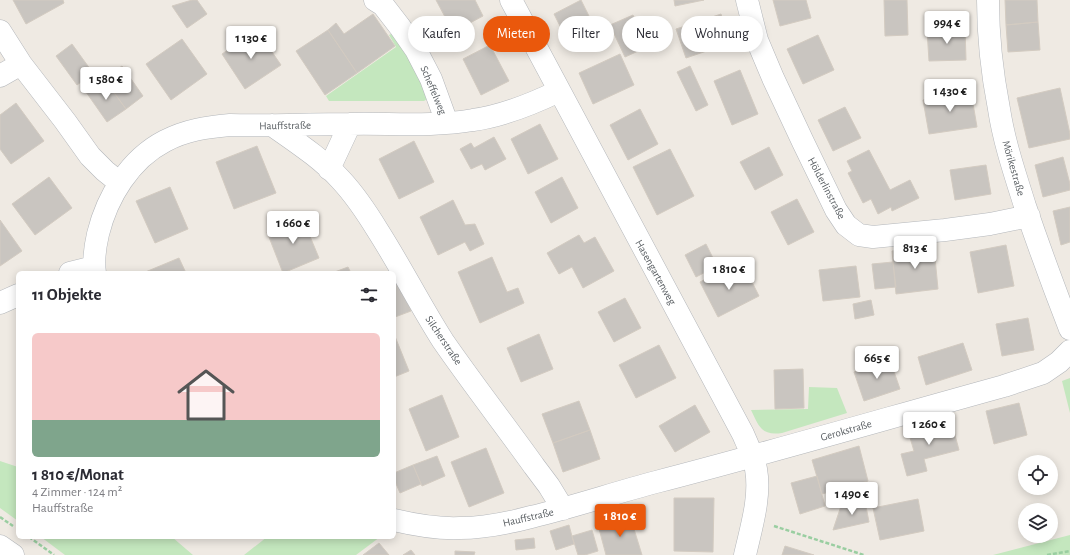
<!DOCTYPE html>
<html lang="de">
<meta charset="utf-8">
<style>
body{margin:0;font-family:"Alegreya Sans",sans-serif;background:#f7f7f7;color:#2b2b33;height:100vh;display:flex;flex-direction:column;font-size:15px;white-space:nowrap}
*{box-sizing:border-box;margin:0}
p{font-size:13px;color:#7c7c81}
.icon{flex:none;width:22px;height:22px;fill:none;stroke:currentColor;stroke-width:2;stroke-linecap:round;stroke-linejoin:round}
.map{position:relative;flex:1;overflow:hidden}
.drawer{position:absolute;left:16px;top:271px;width:380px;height:268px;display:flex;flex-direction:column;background:#fff;border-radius:6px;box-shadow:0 2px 10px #0003}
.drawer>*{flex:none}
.banner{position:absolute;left:408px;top:16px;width:380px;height:36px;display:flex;gap:8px}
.fabs{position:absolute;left:1018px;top:455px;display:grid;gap:8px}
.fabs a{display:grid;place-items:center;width:40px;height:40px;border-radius:50%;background:#fff;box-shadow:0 2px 10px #0003;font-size:20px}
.price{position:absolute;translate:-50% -34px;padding:0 9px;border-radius:4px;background:#fff;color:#222;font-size:13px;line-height:26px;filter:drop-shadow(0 1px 2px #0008)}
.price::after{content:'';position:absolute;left:50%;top:24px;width:12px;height:9px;margin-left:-6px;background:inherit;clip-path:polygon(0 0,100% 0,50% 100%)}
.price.selected{background:#ea580c;color:#fff}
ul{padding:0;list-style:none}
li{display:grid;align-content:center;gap:8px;height:212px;padding:0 16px}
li+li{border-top:1px solid #e1e1e2}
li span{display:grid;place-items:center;height:124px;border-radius:6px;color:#555}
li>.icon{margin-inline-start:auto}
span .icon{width:72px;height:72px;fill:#fffc;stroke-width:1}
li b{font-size:17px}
h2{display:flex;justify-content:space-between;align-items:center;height:48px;padding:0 16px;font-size:17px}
.tag{padding:0 14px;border-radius:18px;background:#fff;box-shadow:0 2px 10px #0003;font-size:14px;line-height:36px}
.tag.selected{background:#ea580c;color:#fff}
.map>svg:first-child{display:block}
</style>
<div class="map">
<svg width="1070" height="555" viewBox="0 0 1070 555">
<rect width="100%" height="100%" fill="#efeae3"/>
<path fill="#c4e7be" d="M395,32l33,64 -1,3 -3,2h-95l-3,-5 70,-49 -7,-12z
M1070,378v35l-8,-32z
M809,387l28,1 10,25 -65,20c-21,3 -23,-7 -31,-23l57,-1z
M0,461l18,6v54l-18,-13z
M1070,535v20h-77z
M41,537h131l21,18h-128z
M267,537h113l-24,18h-112z"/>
<path fill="#c9c5c0" stroke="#d3cbc1" d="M13,0h50l1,3 -38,21z
M192,0h5l10,14 -20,14 -15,-22z
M436,0h39l8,16 -30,16z
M581,0l15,30 -27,14 -15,-30z
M674,0h30l-29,6z
M773,0h33l5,18 -31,8z
M884,0h23l1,35 -23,1z
M1005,0h32l1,22 -32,3z
M373,14l22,32 -38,27 -29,-43 8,-7 8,11z
M721,14l9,29 -44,15 -10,-29z
M633,15l14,32 -22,10 -15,-32z
M1038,22l2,28 -32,2 -2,-27z
M965,28l1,32 -37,1 -2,-31z
M257,30l24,35 -36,24 -23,-35z
M328,30l29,43 -32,22 -29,-44z
M818,35l16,35 -31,14 -16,-35z
M182,39l25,35 -36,26 -25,-36z
M72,44l21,29 -16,12 -21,-29z
M490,45l19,36 -28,14 -18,-36z
M620,54l14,31 -41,19 -14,-31z
M122,66l21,30 -17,13 -22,-30z
M690,66l18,39 -12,6 -19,-39z
M740,70l18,44 -26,11 -18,-44z
M104,79l22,30 -19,13 -21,-30z
M1060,88l10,46v5l-41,9 -12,-50z
M971,92l6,35 -48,7 -6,-34z
M16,103l28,38 -33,23 -11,-15v-34z
M845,107l16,31 -28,13 -15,-31z
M640,109l18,35 -30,16 -18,-35z
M540,124l18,35 -30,15 -17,-35z
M494,137l12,22 -21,11 -3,-6 -11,5 -11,-20 11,-6 3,5z
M414,141l20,41 -35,17 -20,-40z
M257,146l19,47 -42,16 -18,-47z
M769,147l14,28 -28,15 -15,-28z
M670,149l24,47 -37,19 -24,-48z
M869,150l21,40 20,-10 9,18 -27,13 -1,-4 -13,7 -7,-15 -8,4 -15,-30 4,-2 -5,-10z
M1063,157l7,27v6l-27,7 -8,-32z
M986,165l5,29 -36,6 -5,-30z
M49,177l23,31 -37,27 -23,-31z
M562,177l16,31 -27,15 -16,-31z
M170,187l18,42 -33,14 -19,-42z
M797,199l17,33 -26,13 -17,-33z
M453,200l12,25 10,-1 9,20 -14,7 -5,-9 -27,13 -18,-38z
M1070,207v35l-9,3 -8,-34z
M302,217l17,41 -36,15 -16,-41z
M0,220l22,31 -22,15z
M579,235l5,8 11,-6 19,34 -31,17 -11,-21 -13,7 -12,-21z
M706,244l11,22 -21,11 -11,-22z
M1006,245l8,41 -36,7 -8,-41z
M934,247l4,42 -42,5 -4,-43z
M492,257l15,35 11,-4 6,15 -44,20 -22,-51z
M179,258l7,15h-43z
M893,262l3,25 -21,2 -3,-25z
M856,266l4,31 -37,4 -4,-31z
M348,267l3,6h-19z
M725,269l6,11 16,-8 12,24 -41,21 -18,-35z
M399,280l12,31 -16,6 -1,-3v-32z
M625,298l16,30 -27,14 -16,-30z
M871,300l3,15 -19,4 -2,-15z
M1028,318l6,32 -32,6 -6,-32z
M394,334l15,37 -15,6z
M539,334l14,35 -32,13 -14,-34z
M963,343l9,27 -46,15 -8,-28z
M659,345l17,33 -40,20 -17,-33z
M890,360l10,29 -36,12 -10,-29z
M803,369l1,39 -29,1 -1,-39z
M442,395l17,42 -33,14 -17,-42z
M579,401l11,29 -37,13 -11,-29z
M1019,403l8,32 -33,9 -8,-33z
M695,405l15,27 -35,20 -16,-26z
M951,420l8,30 -35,9 3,12 -20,5 -6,-22 13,-3 -6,-20z
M590,430l10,29 -37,13 -10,-29z
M859,446l9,35 -46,13 -10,-34z
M486,448l18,45 -35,14 -18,-45z
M437,456l8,20 -23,10 -9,-21z
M413,465l8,19 -21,9 -6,-14v-6z
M817,476l8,30 -25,8 -9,-31z
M674,498h40l-1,54 -39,-1z
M918,499l6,32 -44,9 -7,-32z
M865,501l4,21 -36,8 8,-24z
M630,516l12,39h-36l-8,-30z
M569,525l5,19 -18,6 -6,-19z
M592,530l6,21 -13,4h-7l-6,-19z
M534,538l1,10 -19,2 -1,-10z
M379,543l10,12h-26z
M785,546l29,9h-32z
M411,550l4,5h-12z
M455,551l20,1 -1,3h-19z"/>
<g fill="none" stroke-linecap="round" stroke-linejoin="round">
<g stroke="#b4b7bb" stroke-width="23">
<path id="minor" d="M375,0l8,5 17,22 16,23 15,29 16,44
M511,0l232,434c5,12 11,23 13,35 5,28 -5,59 -11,86
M747,0l10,40 16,38 30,64 33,68 10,15 13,10 14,2 72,-7 45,-6 39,-8
M988,0c0,36 4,73 11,109 5,33 16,65 26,97 14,41 29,82 45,123
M0,31l21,33 44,57 25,35 15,15 15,12
M0,76l21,-12
M272,125c24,17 49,33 69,55 14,15 26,33 37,51 23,36 42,74 65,110 29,42 61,83 91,125l15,20 14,23
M329,169l21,-45
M70,273l24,-6
M95,273c-2,-13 0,-26 3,-39 9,-37 32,-75 67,-93 21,-11 42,-14 65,-16 39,1 79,-1 119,-1 41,-1 83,3 124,-4 30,-4 59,-16 86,-29
M0,303l18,-8
M394,520c21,5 44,9 66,8 24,0 48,-5 71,-11 42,-10 83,-24 125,-35 116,-30 232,-64 348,-96l39,-13 16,-11 11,-11
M0,546l13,9"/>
</g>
<path stroke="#9acea1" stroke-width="2.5" stroke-dasharray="4 2" stroke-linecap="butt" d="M0,517l13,9
M774,526l90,29
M29,537l25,18
M1047,555l23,-4"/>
<use href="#minor" stroke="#fff" stroke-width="22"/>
</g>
<g text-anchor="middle" stroke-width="3" stroke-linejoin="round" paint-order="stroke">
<g font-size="11" fill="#5b6064" stroke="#fff">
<text transform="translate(434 90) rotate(67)" y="4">Scheffelweg</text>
<text transform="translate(285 125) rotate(-1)" y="4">Hauffstraße</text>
<text transform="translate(1014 168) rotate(74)" y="4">Mörikestraße</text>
<text transform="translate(827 188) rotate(62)" y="4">Hölderlinstraße</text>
<text transform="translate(656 272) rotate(61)" y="4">Hasengartenweg</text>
<text transform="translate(444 340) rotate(56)" y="4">Silcherstraße</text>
<text transform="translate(846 430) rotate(-16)" y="4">Gerokstraße</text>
<text transform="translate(528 517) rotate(-13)" y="4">Hauffstraße</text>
</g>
</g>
</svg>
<div class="fabs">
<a><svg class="icon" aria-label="locate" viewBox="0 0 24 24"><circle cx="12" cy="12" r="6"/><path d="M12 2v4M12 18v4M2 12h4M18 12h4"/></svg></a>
<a><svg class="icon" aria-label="layers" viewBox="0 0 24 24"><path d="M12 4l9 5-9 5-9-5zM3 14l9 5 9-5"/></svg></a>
</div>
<b class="price" style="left:947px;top:45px">994 €</b>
<b class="price" style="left:251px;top:60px">1 130 €</b>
<b class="price" style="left:106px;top:101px">1 580 €</b>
<b class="price" style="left:950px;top:113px">1 430 €</b>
<b class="price" style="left:293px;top:245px">1 660 €</b>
<b class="price" style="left:915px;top:270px">813 €</b>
<b class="price" style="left:729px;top:291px">1 810 €</b>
<b class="price" style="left:877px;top:380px">665 €</b>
<b class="price" style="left:929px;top:446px">1 260 €</b>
<b class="price" style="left:852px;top:516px">1 490 €</b>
<b class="price selected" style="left:620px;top:538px">1 810 €</b>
<div class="banner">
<a class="tag">Kaufen</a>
<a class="tag selected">Mieten</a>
<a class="tag">Filter</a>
<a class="tag">Neu</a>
<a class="tag">Wohnung</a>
</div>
<section class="drawer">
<h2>11 Objekte<svg class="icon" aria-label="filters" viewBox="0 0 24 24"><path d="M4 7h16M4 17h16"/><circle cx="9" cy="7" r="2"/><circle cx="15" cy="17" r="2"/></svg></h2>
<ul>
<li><span style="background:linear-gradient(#f6c9c9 70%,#7fa58c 0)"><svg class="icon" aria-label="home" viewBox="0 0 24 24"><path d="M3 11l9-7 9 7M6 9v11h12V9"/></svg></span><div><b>1 810 €/Monat</b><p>4 Zimmer · 124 m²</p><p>Hauffstraße</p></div></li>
</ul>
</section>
</div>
